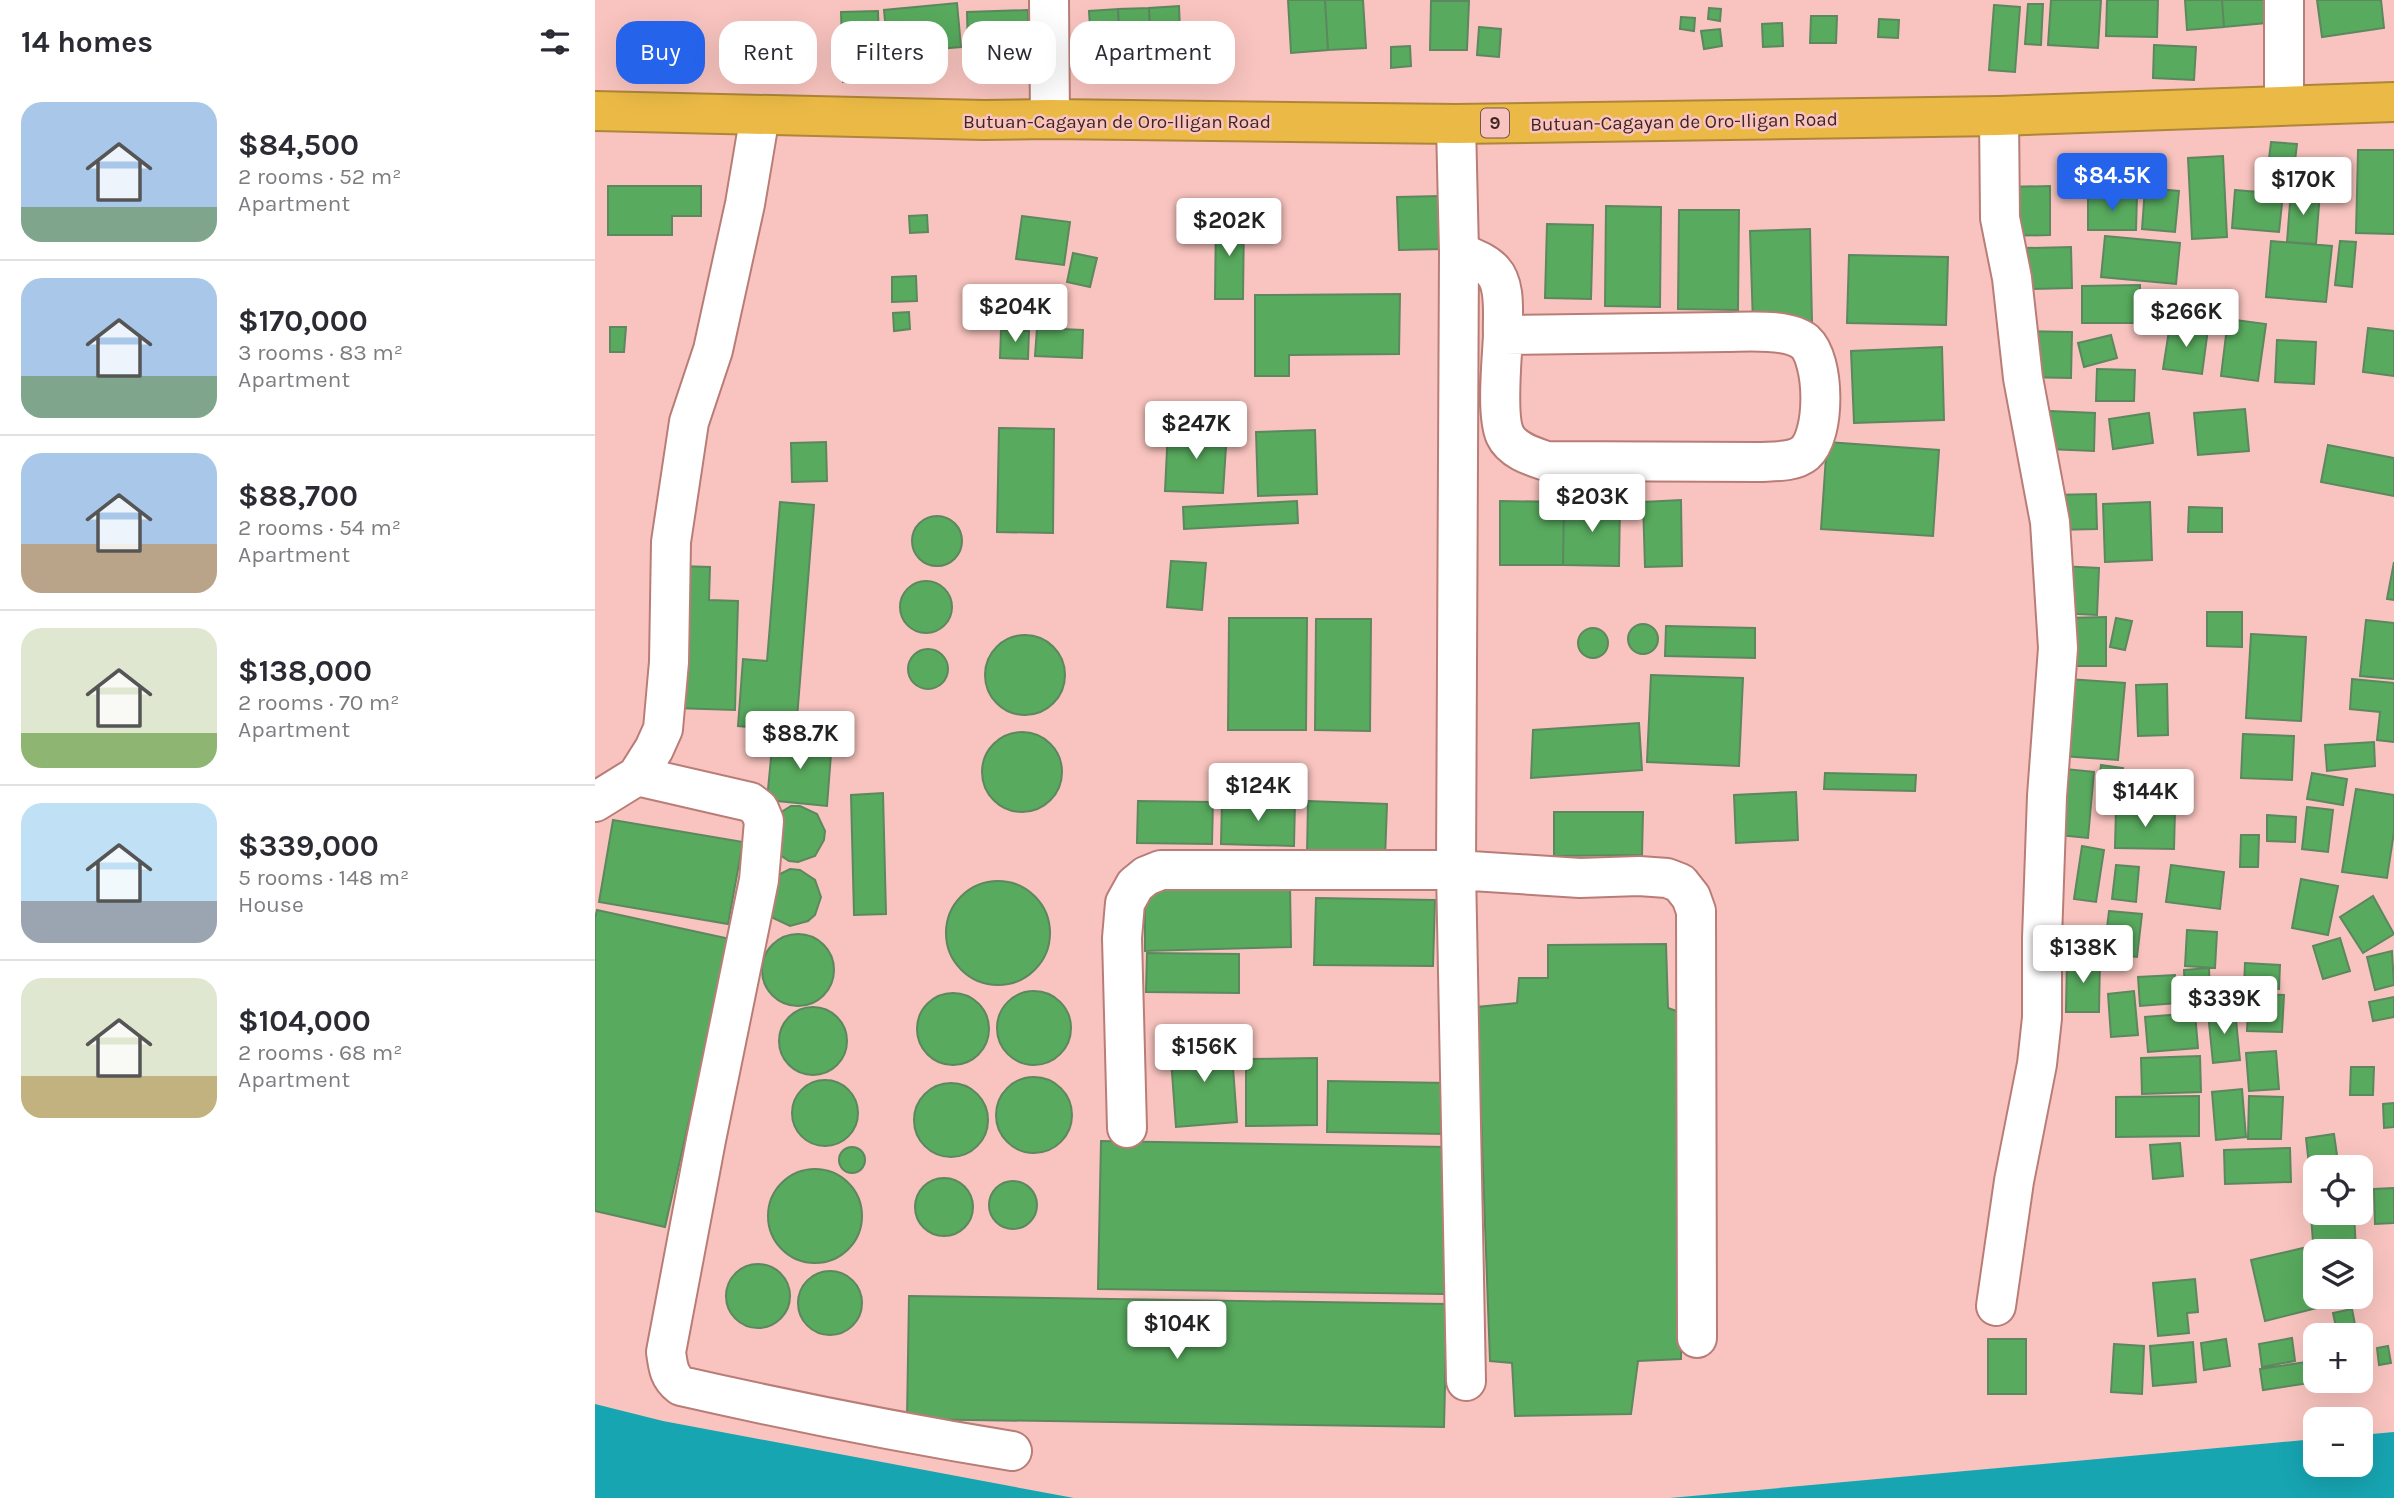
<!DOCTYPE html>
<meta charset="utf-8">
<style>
body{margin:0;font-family:Karla,sans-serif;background:#f2f2f3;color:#2b2b33;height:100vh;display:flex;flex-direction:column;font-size:26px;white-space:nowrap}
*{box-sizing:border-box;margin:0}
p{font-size:23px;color:#7c7c81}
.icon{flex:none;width:38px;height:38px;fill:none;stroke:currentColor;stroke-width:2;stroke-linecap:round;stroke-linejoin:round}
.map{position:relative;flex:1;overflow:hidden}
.drawer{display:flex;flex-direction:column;background:#fff;width:595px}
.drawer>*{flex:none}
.top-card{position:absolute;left:21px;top:21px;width:665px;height:63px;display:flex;gap:14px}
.tools{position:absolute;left:1708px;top:1155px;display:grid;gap:14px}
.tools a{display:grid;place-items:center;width:70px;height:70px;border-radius:14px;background:#fff;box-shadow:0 7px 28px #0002;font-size:35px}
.price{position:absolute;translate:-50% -60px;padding:0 16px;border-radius:7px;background:#fff;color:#222;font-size:23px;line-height:46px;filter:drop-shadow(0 2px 4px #0008)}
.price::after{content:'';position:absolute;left:50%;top:42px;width:21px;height:16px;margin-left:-10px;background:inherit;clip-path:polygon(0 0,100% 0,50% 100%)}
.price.active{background:#2563eb;color:#fff}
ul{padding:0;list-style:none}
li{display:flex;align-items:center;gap:21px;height:175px;padding:0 21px}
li+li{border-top:2px solid #e1e1e2}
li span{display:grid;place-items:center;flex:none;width:196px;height:140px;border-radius:21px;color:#555}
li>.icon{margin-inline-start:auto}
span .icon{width:84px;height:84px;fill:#fffc;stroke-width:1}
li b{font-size:30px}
h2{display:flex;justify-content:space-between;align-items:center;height:84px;padding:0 21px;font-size:30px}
.chip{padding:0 24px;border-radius:21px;background:#fff;box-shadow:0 7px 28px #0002;font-size:24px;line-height:63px}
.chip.active{background:#2563eb;color:#fff}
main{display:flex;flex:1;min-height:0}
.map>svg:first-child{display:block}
</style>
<main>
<section class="drawer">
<h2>14 homes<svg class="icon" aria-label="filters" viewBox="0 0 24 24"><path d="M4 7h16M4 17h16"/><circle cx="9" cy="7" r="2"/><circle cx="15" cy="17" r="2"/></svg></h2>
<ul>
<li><span style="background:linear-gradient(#a9c7e8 75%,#7fa58c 0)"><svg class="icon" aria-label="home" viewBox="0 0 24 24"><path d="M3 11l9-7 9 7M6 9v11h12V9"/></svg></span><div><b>$84,500</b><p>2 rooms · 52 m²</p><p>Apartment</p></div></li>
<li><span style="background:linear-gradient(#a9c7e8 70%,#7fa58c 0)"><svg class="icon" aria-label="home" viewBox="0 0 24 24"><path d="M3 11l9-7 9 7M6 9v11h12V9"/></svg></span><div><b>$170,000</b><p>3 rooms · 83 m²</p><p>Apartment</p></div></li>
<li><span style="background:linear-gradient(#a9c7e8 65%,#b9a48a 0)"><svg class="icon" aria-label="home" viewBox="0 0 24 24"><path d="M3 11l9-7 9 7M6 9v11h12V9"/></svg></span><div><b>$88,700</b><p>2 rooms · 54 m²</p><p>Apartment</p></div></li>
<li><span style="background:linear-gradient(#dfe7d0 75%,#8fb573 0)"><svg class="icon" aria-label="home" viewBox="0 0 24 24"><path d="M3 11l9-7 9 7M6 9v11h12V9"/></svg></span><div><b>$138,000</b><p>2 rooms · 70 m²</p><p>Apartment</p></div></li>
<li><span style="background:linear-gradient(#bfe0f5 70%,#9aa5b1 0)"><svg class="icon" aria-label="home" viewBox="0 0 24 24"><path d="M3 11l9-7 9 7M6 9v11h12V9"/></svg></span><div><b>$339,000</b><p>5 rooms · 148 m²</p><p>House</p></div></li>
<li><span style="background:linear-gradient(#dfe7d0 70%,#c2b280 0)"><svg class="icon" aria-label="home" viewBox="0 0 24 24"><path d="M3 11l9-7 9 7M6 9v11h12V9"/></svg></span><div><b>$104,000</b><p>2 rooms · 68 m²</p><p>Apartment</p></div></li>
</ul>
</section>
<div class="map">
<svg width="1799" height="1498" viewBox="0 0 1799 1498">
<rect width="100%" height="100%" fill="#f9c4bf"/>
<path fill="#17a5b2" d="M0,1404l68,17 411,77h-479z
M1799,1432v66h-724l645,-59v26h46v-30z"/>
<path fill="#58aa5e" stroke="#5d875f" stroke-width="2" d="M693,0h37l3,50 -37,3z
M730,0h38l3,48 -38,2z
M1456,0h50l-3,48 -50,-3z
M1512,0h51l-1,37 -51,-1z
M1590,0h37l2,27 -37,3z
M1627,0h42l2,23 -42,4z
M1722,0h64l3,28 -62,9z
M836,1h38l-2,49h-37z
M362,3l4,44 -73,6 -4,-43z
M1433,4h15l-2,41 -16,-1z
M1399,5l26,2 -5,65 -26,-2z
M584,6l2,50 -30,2 -2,-50z
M554,8l2,42 -31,1 -2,-42z
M1114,8l12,1 -1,12 -12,-2z
M523,9l2,51 -28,2 -3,-51z
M433,10l1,37 -61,2 -1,-37z
M283,11l2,70 -37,1 -2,-70z
M1216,16h26l-1,27h-26z
M1086,17l14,1 -1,13 -14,-2z
M1284,19l20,1 -1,18 -20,-1z
M1187,23l1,23 -20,1 -1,-23z
M884,27l22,2 -2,28 -22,-2z
M1125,29l2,17 -18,3 -3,-18z
M1559,45l42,2 -2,33 -41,-2z
M815,46l1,20 -20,2v-21z
M1676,142l26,2 -5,42 -26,-2z
M1763,150h36v84l-38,-1z
M1628,156l4,81 -35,2 -4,-81z
M13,186h93v30h-29v19h-64z
M1455,186v49l-45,1v-49z
M1550,188l34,3 -4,41 -33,-3z
M1640,190l48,4 -4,38 -47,-4z
M1696,190l29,2 -4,52 -29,-2z
M1542,195l-1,35h-48v-34z
M846,196l2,53 -44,1 -2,-53z
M1011,206l55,1 -1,100 -55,-1z
M1084,210h60l-1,100 -60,-1z
M332,215l1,17 -18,1 -1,-17z
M427,216l48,6 -6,43 -48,-6z
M621,216h28l-1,83h-28z
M952,224l46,1 -2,74 -46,-1z
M1215,229l2,94 -59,1 -3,-93z
M1510,236l75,7 -4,41 -75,-7z
M1676,241l61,5 -6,56 -60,-5z
M1745,241l16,1 -4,45 -17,-2z
M1476,247l1,41 -44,1 -1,-41z
M478,253l24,5 -7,29 -23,-5z
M1254,255l99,2 -2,68 -99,-2z
M321,276l1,25 -25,1v-25z
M1545,285v38h-58v-37z
M805,294l-1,60 -110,1v21h-34v-81z
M314,312l1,17 -16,2 -1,-18z
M1633,319l38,5 -8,57 -37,-5z
M1575,324l38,5 -6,45 -39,-5z
M15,327h16l-2,25h-14z
M442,328l46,2 -1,28 -47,-2z
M1773,328l26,3v45l-31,-4z
M406,330l28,1 -1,28 -28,-1z
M1430,331l47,1 -1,46 -47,-1z
M1516,335l6,23 -33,9 -6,-24z
M1682,340l39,2 -2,42 -39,-2z
M1347,347l2,73 -90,3 -3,-72z
M1502,369l38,1 -1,31h-38z
M1650,409l4,42 -51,4 -4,-42z
M1455,411l45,2 -1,38 -46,-2z
M1554,413l4,30 -40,6 -4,-30z
M404,428l55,1 -1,104 -56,-1z
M573,429l59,2 -4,62 -58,-2z
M720,430l2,64 -59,2 -2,-64z
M231,442l1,39 -35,1 -1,-39z
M1232,442l112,8 -6,86 -112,-7z
M1733,445l66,13v38l-73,-14z
M1501,494l1,35 -44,1 -1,-35z
M1086,500l1,66 -37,1 -2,-65z
M702,501l1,22 -114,6 -1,-22z
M905,501l64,1 -1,63h-63z
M185,502l34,3 -18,226 -58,-5 5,-67 24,2z
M969,502h56l-1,64 -56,-1z
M1555,502l2,58 -47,2 -2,-58z
M1594,507l33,1v24h-34z
M317 541a25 25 0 1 1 50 0a25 25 0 1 1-50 0Z
M576,561l35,2 -4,47 -35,-3z
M1799,562v38l-7,-1z
M84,566l31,1 -1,33 29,1 -3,109 -61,-2z
M1464,566l40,2 -2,47 -40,-2z
M305 607a26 26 0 1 1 52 0a26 26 0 1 1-52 0Z
M1612,612h35v35l-35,-1z
M1511,617v49h-41l-1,-48z
M634,618h78l-1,112h-78z
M1521,618l16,3 -7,29 -15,-3z
M721,619h55l-1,112 -55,-1z
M1771,620l28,3v56l-34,-3z
M1033 639a15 15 0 1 1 30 0a15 15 0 1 1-30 0Z
M1071,626l89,2v30l-90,-2z
M983 643a15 15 0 1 1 30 0a15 15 0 1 1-30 0Z
M1656,634l55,3 -5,84 -55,-3z
M390 675a40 40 0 1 1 80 0a40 40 0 1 1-80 0Z
M313 669a20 20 0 1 1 40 0a20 20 0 1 1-40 0Z
M1056,675l92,3 -4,88 -92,-4z
M1473,679l57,4 -7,77 -56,-4z
M1757,679l42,4v59l-17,-2 3,-28 -30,-3z
M1572,684l1,51 -30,1 -2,-51z
M1044,723l3,47 -111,8 2,-48z
M387 772a40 40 0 1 1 80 0a40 40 0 1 1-80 0Z
M1648,734l51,2 -2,44 -51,-2z
M178,737l59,4 -5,65 -60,-6z
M1779,742l1,24 -48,5 -2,-26z
M1506,765l22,3 -4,32 -22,-3z
M1470,769l29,3 -6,66 -29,-3z
M1230,773l91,2 -1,16 -91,-2z
M1717,773l35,6 -4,26 -36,-6z
M1761,789l38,6v37l-7,46 -45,-6z
M1201,792l2,48 -62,3 -2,-48z
M288,793l3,121 -32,1 -3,-120z
M627,800l73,1 -1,45 -73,-2z
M543,801l75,1 -1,42 -75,-1z
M713,801l79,3 -2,55 -78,-3z
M196,806h9l17,8 8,17 -1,9 -9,16 -17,6 -9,-1 -15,-10 1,-35z
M1712,807l26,3 -5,42 -26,-3z
M1521,808l59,2 -1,39 -59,-1z
M959,812h89l-1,43 -88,1z
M1672,815l29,2 -1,25 -28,-1z
M18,820l130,22 -15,82 -129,-22z
M1646,835h18l-1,32h-18z
M1487,846l22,4 -8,52 -22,-3z
M1521,865l23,2 -3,35 -24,-3z
M1576,865l53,7 -4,37 -54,-7z
M195,869l10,1 15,10 6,17 -6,18 -7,6 -18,5 -17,-8 -6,-7 7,-34z
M1706,879l37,7 -10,49 -36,-7z
M351 933a52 52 0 1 1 104 0a52 52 0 1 1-104 0Z
M695,885l1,62 -146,4v-63z
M1778,896l21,38 -31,19 -23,-36z
M721,898l119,2 -2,66 -119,-1z
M2,910l133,29 -65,288 -70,-16v-293z
M1514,911l33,3 -5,43 -33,-4z
M1592,930l30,2 -2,36 -30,-2z
M167 970a36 36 0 1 1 72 0a36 36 0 1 1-72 0Z
M1745,938l10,33 -27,8 -10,-33z
M1071,944l2,64 14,5 -1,346 -43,2 -7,53 -116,2 -3,-53 -22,-2 -13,-354 40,-4 2,-25h29v-33z
M1797,951l2,34 -19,5 -8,-33z
M552,953l92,1v39l-93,-1z
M1472,958h33l-1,54h-33z
M1650,963l35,2 -1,24 -35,-1z
M1614,968l1,25 -25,1 -1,-24z
M1580,975l2,28 -37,3 -2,-29z
M1539,991l4,44 -27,2 -3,-43z
M402 1028a37 37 0 1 1 74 0a37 37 0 1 1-74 0Z
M322 1029a36 36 0 1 1 72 0a36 36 0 1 1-72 0Z
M1654,994l35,1 -2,37 -35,-1z
M1799,997v20l-21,4 -4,-19z
M184 1041a34 34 0 1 1 68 0a34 34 0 1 1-68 0Z
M1640,1010l5,50 -27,3 -5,-50z
M1600,1013l3,35 -50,4 -3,-35z
M636,1040l6,82 -61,5 -6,-81z
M1681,1051l3,38 -30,2 -3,-38z
M1605,1056l1,36 -59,2 -1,-36z
M722,1058v67l-71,1v-67z
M1756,1067h23l-1,28h-23z
M401 1115a38 38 0 1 1 76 0a38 38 0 1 1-76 0Z
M197 1113a33 33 0 1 1 66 0a33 33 0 1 1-66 0Z
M733,1081l120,2 -2,51 -119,-2z
M319 1120a37 37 0 1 1 74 0a37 37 0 1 1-74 0Z
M1647,1089l4,48 -30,3 -4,-48z
M1604,1096v40l-83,1v-40z
M1654,1096l34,1 -2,42h-33z
M1799,1103v24l-10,1 -1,-24z
M1739,1134l4,28 -29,3 -3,-27z
M506,1141l346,6 -3,147 -346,-5z
M1585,1143l3,33 -30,3 -3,-34z
M244 1160a13 13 0 1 1 26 0a13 13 0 1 1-26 0Z
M1695,1148l1,34 -66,2 -1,-34z
M173 1216a47 47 0 1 1 94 0a47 47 0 1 1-94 0Z
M1720,1174v35l-6,1 -1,-35z
M320 1207a29 29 0 1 1 58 0a29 29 0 1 1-58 0Z
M394 1205a24 24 0 1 1 48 0a24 24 0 1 1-48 0Z
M1799,1188v35l-19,1 -1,-35z
M1759,1213l2,38h-41l-1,4 -3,-39z
M1708,1248l14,60 -52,13 -14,-61z
M131 1296a32 32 0 1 1 64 0a32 32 0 1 1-64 0Z
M203 1303a32 32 0 1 1 64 0a32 32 0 1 1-64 0Z
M1600,1279l3,33 -11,1 2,20 -31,3 -5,-53z
M314,1296l538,8 -3,123 -537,-8z
M1757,1309l5,26h-33l-1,-5 13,-3 -3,-14z
M1697,1338l3,23 -33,6 -3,-23z
M1393,1339h38v55h-38z
M1631,1339l4,27 -26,4 -3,-27z
M1598,1342l3,40 -43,4 -3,-40z
M1519,1344l30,2 -2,48 -31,-2z
M1793,1346l3,17 -12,2 -2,-17z
M1718,1361l3,21 -53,8 -3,-21z"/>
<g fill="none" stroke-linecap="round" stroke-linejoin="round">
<g stroke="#b97d77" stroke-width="42">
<path id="minor" d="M454,0l1,119
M1689,104v-104
M861,124l3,128 -3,618 10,511
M864,252c11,5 26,10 34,19 14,15 9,45 10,64
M1131,332c21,0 62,-4 79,10 20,18 21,93 0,111 -12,10 -33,8 -47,9l-212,-1c-15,-5 -34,-11 -41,-26 -9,-20 -3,-76 -2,-100z
M42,776l113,26 9,7 5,12 -5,59 -53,260 -40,212c2,15 3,25 15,34 110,25 220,47 331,65
M0,802l42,-26 17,-27 9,-20 6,-67 2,-120 18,-120 24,-72 32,-146 15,-89
M532,1128l-5,-190 3,-35 10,-18 11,-9 15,-6h295l124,8 59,-2 28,2 13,5 11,14 5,14 1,427
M1401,1306l18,-125 23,-117 5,-46v-80l5,-142 11,-148 -8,-126 -27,-144 -11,-100 -12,-60 -1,-102"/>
</g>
<g stroke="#ae8639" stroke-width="42">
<path id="highway" d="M0,111l389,9 66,-1 406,5 543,-8 395,-14"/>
</g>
<use href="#minor" stroke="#fff" stroke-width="38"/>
<use href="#highway" stroke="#ebba46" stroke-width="38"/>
</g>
<g text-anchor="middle" stroke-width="5" stroke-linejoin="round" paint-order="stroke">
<rect fill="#f9c4bf" stroke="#755551" stroke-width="2" x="886" y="108.5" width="28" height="29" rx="5"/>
<g font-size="18" font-weight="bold" fill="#3d2522">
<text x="900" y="129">9</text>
</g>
<g font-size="19" fill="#3d2522" stroke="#f9c4bf">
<text x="522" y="128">Butuan-Cagayan de Oro-Iligan Road</text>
<text transform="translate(1089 121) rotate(-1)" y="7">Butuan-Cagayan de Oro-Iligan Road</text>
</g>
</g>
</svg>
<div class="tools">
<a><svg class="icon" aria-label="locate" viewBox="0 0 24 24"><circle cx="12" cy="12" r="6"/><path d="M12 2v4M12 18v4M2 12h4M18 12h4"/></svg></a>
<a><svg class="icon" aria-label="layers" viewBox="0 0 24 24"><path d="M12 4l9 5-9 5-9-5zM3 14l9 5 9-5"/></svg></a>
<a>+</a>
<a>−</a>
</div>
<b class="price active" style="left:1517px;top:213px">$84.5K</b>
<b class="price" style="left:1708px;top:217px">$170K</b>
<b class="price" style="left:634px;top:258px">$202K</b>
<b class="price" style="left:420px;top:344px">$204K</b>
<b class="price" style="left:1591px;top:349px">$266K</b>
<b class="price" style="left:601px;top:461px">$247K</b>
<b class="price" style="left:997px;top:534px">$203K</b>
<b class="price" style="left:205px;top:771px">$88.7K</b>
<b class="price" style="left:663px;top:823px">$124K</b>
<b class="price" style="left:1550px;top:829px">$144K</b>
<b class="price" style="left:1488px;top:985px">$138K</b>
<b class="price" style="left:1629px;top:1036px">$339K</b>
<b class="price" style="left:609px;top:1084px">$156K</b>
<b class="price" style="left:582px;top:1361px">$104K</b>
<div class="top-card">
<a class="chip active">Buy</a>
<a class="chip">Rent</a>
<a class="chip">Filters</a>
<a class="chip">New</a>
<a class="chip">Apartment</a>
</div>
</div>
</main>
